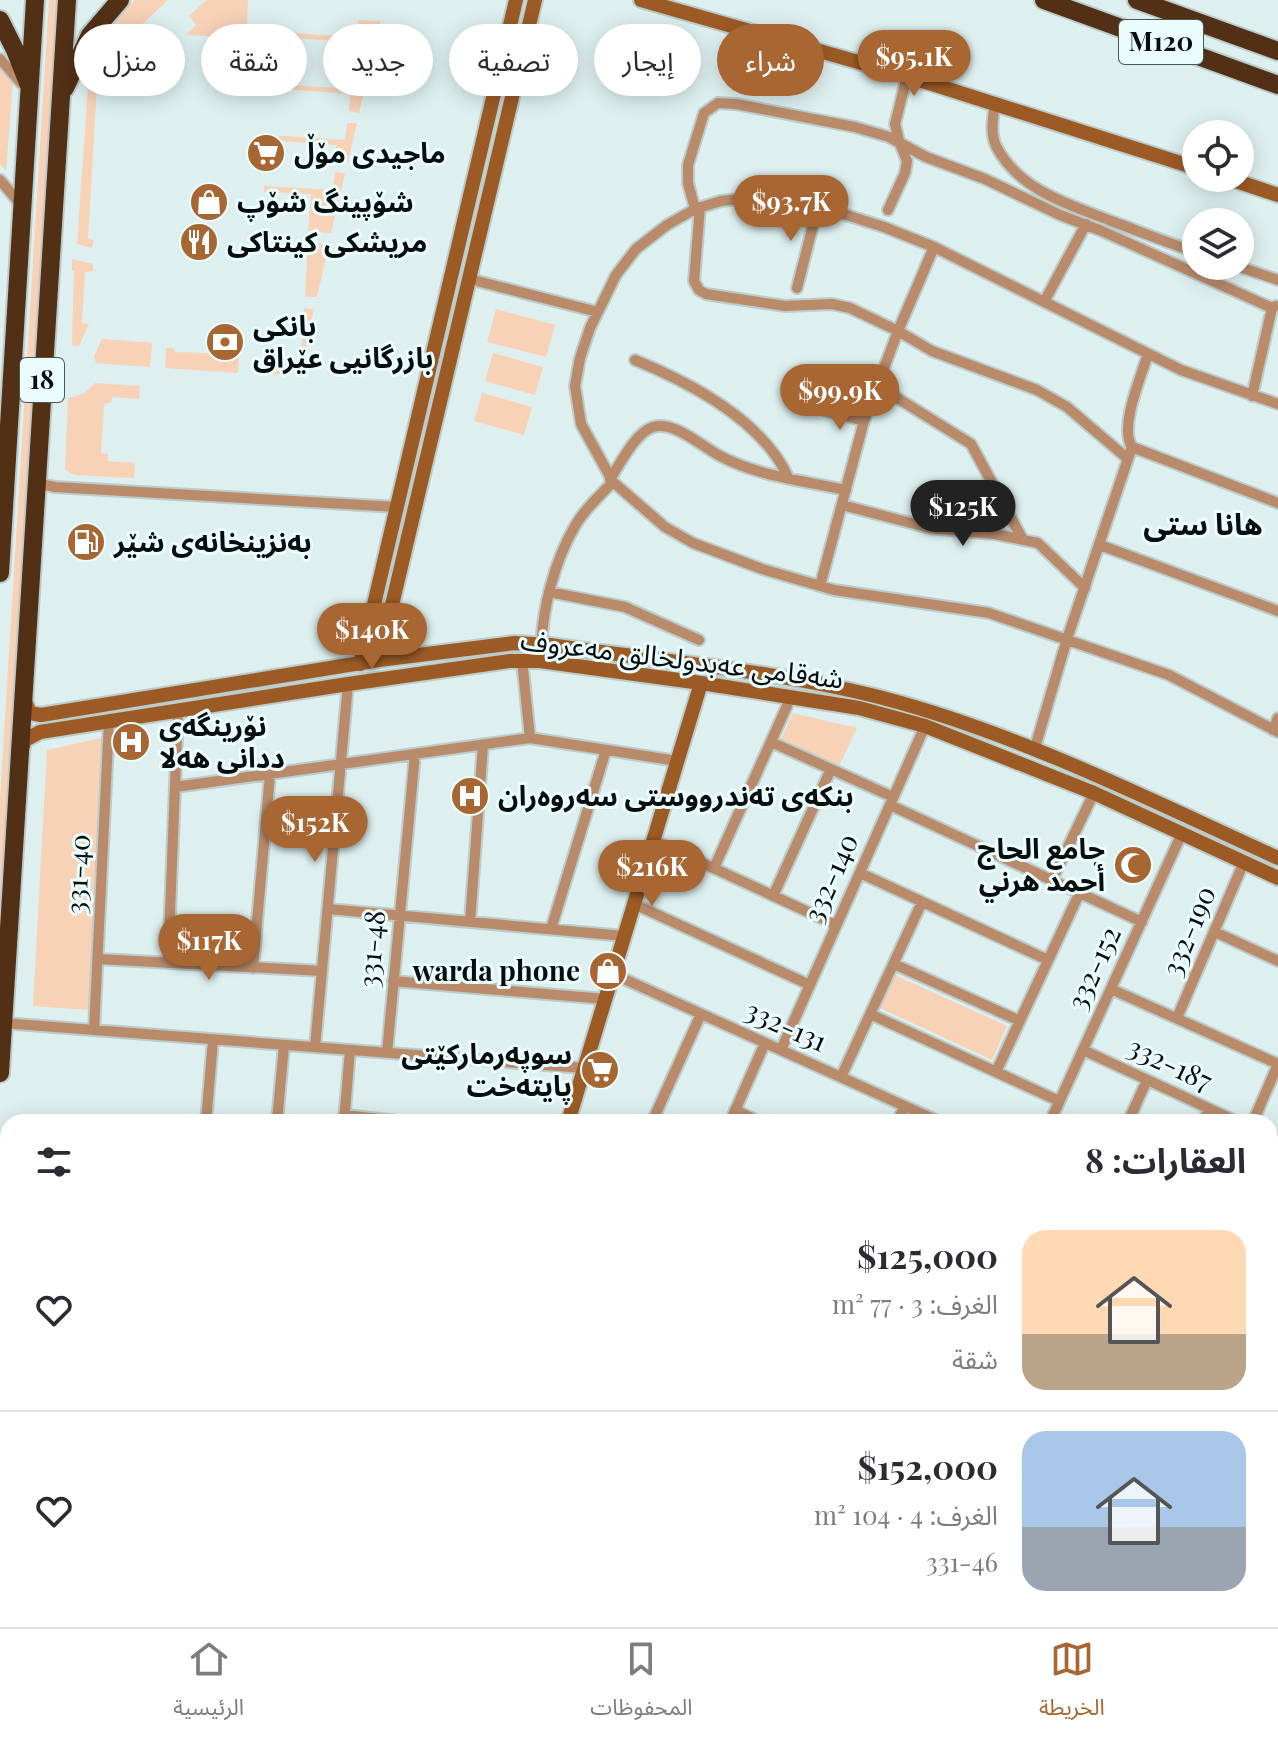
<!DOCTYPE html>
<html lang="ar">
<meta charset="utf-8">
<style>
body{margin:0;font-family:"Playfair Display","Noto Sans Arabic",serif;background:#f2f2f3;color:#2b2b33;direction:rtl;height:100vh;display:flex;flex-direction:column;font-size:30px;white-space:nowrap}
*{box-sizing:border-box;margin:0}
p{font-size:26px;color:#7c7c81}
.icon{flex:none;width:44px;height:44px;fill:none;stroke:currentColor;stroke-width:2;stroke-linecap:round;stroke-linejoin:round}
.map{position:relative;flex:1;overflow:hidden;direction:ltr}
.side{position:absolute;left:0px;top:1114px;width:1278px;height:514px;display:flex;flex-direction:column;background:#fff;border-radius:24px 24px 0 0;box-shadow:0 4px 20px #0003;direction:rtl}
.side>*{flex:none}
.guide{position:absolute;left:24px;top:24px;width:800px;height:72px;direction:rtl;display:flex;gap:16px}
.buttons{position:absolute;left:1182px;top:120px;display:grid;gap:16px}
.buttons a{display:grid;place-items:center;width:72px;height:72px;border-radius:50%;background:#fff;box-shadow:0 4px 20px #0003;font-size:40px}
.price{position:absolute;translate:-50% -68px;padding:0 18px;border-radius:28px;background:#a86632;color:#fff;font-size:26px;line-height:52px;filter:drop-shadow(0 2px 4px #0008)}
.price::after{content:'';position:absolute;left:50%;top:48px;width:24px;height:18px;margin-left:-12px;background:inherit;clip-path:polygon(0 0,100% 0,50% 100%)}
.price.current{background:#222;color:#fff}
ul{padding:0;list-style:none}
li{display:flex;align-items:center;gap:24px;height:200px;padding:0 32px}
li+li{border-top:2px solid #e1e1e2}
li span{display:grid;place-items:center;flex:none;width:224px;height:160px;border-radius:24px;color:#555}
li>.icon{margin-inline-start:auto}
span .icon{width:96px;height:96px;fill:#fffc;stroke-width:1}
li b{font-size:34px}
h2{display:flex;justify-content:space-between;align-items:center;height:96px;padding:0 32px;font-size:34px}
.tag{padding:0 28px;border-radius:36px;background:#fff;box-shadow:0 4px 20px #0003;font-size:28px;line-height:72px}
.tag.current{background:#a86632;color:#fff}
.tab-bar{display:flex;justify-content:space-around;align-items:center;height:112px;border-top:2px solid #e1e1e2;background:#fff;font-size:22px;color:#7c7c81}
.tab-bar a{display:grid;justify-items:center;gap:4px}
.tab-bar .current{color:#a86632}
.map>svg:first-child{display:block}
</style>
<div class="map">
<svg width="1278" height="1627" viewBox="0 0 1278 1627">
<rect width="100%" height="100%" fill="#ddf0ef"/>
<path fill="#f7d2b7" d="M49,0h8l-57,939v-140z
M135,0h33l-50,47 -10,20 -7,-1 -2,19h-2l-9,154 6,1 -2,8 -15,-4 13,-187c7,-24 27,-40 45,-57z
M207,0h41l-2,38 -60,-3 10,-10 -7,-9z
M358,20l22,1 -9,41 -15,-2v-18l-82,-5 1,-5 82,5z
M0,70l13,12 -7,89 -6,-7z
M356,71l13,1 -10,41 -10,-2 1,-17 -79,-6 1,-4 82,5z
M347,123h10l-9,39h-12v-17l-68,-5 1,-5 76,5z
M335,172l10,1 -14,60 -23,-2 3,-37 -47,-2v-6l69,4z
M308,243l21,1 -12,53h-12z
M72,259l21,5v7l-8,1 -3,51 7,1 -10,22 -7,-1 2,-74 -2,-1z
M304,308l10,1 -15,65h-46l1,-15 47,2z
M496,309l59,16 -9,32 -59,-15z
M102,339l50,4 -2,24 -54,-4 -2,-7z
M166,348h8l1,4 49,2 1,-4 14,2 -1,21 -73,-5z
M493,353l50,14 -8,28 -50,-14z
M95,383l45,3 -1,13 -27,-2 -1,6 -7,1 -3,49 7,1v7l27,2 -1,15 -59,-3 -10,-5 3,-72 17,-5z
M482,393l50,14 -8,28 -50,-14z
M793,713l64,15 -18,38 -58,-27z
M101,738l-12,272 -56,-4 14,-256z
M895,975l112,51 -15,34 -112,-52z
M5,1445h3v175h33l-1,7h-40v-126z"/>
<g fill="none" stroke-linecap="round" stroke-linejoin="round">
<g stroke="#bbcccb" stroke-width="14">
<path id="street" d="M0,59l22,25
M995,103c-2,15 -5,29 1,43 23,45 75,59 118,76 27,10 54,21 82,30
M0,180l22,26
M700,207l-6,74 5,9 7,4 79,12 47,-2 18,4 48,23 34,20 105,39 30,17 61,52
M695,209l-7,-26v-18l16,-52 14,-10 18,1 119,23 34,10 37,20 59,22 75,36 42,16 170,77
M888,210l17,-37 2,-12 -8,-20 -4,-17 12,-48
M1237,266l41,14
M469,279l129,33
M797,288l21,-82
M1044,302l42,-78
M635,360c56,23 127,60 153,117
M878,386l93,58 51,94
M1252,396l20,-88 4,-2
M1278,404l-97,-34 -247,-123 -50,-20 -66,-21 -53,-10 -44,5 -26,8 -28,16 -31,24 -20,26 -26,53 -10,30 -5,28 6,38 32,58 52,45 28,16 69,26 72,21 155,23 180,62 109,57
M825,410l39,11
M1132,447l146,56
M610,479c11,-16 25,-46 43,-52 22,-6 48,19 67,29 38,20 84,25 126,34
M36,483l19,4 342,20
M842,505l88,23 64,6 44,9 47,45
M1100,545l178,66
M820,586l44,-165 34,-90 36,-84
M549,592l76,15 74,33
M541,648c2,-41 13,-86 34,-122 9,-16 25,-31 38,-44
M522,660l8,78
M1273,730l5,-12
M771,742l122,55
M1034,751l33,-112 65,-192c-13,-20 9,-70 16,-93
M175,787l355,-49 147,23
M890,805l252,117
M653,840l183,85
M714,868l77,-171
M860,873l188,87
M1052,880l42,-87
M773,896l58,-127
M634,904l176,81
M328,909l296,27
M470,922l13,-177
M551,929l55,-179
M1215,932l63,29
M98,959l224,12
M168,963l10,-253
M894,964l126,57
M253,968l17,-194
M613,974l327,148
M393,981l212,18
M1111,989l167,75
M870,1014l189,87
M1177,1018l67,-156
M3,1023l581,45
M94,1030l15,-309
M315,1047l33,-363
M781,1050l144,-324
M1083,1050l155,72
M387,1053l28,-299
M996,1072l84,-180
M841,1077l81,-175
M735,1110l25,12
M344,1115l62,7
M206,1122l7,-82
M277,1122l7,-77
M344,1122l6,-72
M652,1122l49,-108
M730,1122l35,-79
M897,1122l8,-16
M1050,1122l132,-289
M1128,1122l19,-42
M1203,1122l6,-13
M1253,1122l25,-58
M1270,1136l8,4
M0,1143h8
M1270,1212l8,3
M1270,1345l8,-17
M1270,1427l8,4
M0,1433l8,1
M1270,1455l8,-17
M1270,1583l8,4
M711,1620l16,7
M1048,1620l16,7
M47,1627v-7
M114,1627v-7
M183,1627v-7
M319,1627l3,-7
M558,1627l3,-7
M817,1627l3,-7
M899,1627l3,-7
M975,1627l3,-7
M1117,1627l3,-7
M1193,1627l3,-7"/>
</g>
<g stroke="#bbcccb" stroke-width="18">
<path id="secondary" d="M641,0l266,76 289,92
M1227,178l51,17
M379,660l156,-660
M360,664l156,-664
M24,699l6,14 11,2 338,-55 136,-17 35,2c109,16 222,25 329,52 139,36 269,102 399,161
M21,751l4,-11 15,-8 308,-48 162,-23h30l161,22 158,25 66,18 169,67 184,85
M568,1122l133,-439
M535,1620l15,7
M413,1627l2,-7"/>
</g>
<g stroke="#bbcccb" stroke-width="22">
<path id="highway" d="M1044,0l234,85
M1137,0l141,51
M0,20l15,30 13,33
M65,88l25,-53 30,-35
M0,573l35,-573
M0,1073l67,-1073"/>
</g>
<use href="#street" stroke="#b98b6b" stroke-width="10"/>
<use href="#secondary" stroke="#9c5b25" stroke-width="14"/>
<use href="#highway" stroke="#523015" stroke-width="18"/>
</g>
<defs>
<g id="supermarket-disc" transform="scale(2)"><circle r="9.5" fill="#a86632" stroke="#eafdfc"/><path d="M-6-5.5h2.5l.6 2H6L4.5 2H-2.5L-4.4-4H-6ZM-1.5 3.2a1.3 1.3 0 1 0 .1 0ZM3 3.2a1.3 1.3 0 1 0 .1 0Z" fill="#fff"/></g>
<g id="shop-disc" transform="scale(2)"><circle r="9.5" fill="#a86632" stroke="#eafdfc"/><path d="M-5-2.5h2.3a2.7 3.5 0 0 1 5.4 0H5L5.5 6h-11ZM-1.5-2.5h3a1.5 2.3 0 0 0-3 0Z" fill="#fff"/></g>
<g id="restaurant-disc" transform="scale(2)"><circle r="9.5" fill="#a86632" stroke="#eafdfc"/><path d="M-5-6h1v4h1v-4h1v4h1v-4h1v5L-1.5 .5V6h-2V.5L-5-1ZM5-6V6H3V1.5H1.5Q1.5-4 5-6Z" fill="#fff"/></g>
<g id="bank-disc" transform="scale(2)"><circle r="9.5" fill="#a86632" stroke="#eafdfc"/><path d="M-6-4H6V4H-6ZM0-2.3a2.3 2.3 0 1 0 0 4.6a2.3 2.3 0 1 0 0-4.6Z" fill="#fff"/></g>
<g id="fuel-disc" transform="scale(2)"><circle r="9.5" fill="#a86632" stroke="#eafdfc"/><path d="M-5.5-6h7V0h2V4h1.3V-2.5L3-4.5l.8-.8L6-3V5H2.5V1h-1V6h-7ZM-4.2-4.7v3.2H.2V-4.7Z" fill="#fff"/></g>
<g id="hospital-disc" transform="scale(2)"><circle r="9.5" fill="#a86632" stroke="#eafdfc"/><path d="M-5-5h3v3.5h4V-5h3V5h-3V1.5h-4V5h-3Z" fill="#fff"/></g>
<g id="mosque-disc" transform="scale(2)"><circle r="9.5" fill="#a86632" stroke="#eafdfc"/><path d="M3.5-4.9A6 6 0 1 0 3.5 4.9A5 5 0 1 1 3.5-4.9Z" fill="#fff"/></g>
</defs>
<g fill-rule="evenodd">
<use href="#supermarket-disc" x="266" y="153"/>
<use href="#shop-disc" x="209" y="202"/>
<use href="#restaurant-disc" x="199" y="242"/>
<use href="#bank-disc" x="225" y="342"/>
<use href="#fuel-disc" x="86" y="542"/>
<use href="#hospital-disc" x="131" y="742"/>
<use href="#hospital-disc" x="470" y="796"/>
<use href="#mosque-disc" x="1133" y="865"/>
<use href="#shop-disc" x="608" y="971"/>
<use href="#supermarket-disc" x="600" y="1070"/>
</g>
<g text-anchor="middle" stroke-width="6" stroke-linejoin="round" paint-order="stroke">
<g fill="#eafdfc" stroke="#4c5655" stroke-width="2">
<rect x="1119" y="20" width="84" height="44" rx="6"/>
<rect x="20" y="358" width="44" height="44" rx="6"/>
</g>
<g font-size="26" font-weight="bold" fill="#080e0e">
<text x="1161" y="51">M120</text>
<text x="42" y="389">18</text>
</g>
<g font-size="28" font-weight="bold" fill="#080e0e" stroke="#eafdfc" text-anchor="start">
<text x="294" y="163">ماجیدی مۆڵ</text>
<text x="237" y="212">شۆپینگ شۆپ</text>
<text x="227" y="252">مریشکی کینتاکی</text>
<text x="253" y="336">بانکی<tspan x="253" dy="32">بازرگانیی عێراق</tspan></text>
<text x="114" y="552">بەنزینخانەی شێر</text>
<text x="159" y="736">نۆرینگەی<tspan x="159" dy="32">ددانی هەلا</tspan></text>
<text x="498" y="806">بنکەی تەندرووستی سەروەران</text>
<text x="1105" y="859" text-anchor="end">جامع الحاج<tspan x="1105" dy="32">أحمد هرني</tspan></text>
<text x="580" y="981" text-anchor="end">warda phone</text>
<text x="572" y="1064" text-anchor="end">سوپەرمارکێتی<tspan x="572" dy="32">پایتەخت</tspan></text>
</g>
<g font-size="28" fill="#080e0e" stroke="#eafdfc">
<text transform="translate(682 659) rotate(7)" y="10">شەقامی عەبدولخالق مەعروف</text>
<text transform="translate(78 874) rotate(-87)" y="10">331-40</text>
<text transform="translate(831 878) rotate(-66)" y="10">332-140</text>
<text transform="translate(1189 931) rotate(-67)" y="10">332-190</text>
<text transform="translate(372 949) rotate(-85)" y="10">331-48</text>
<text transform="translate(1094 968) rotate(-65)" y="10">332-152</text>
<text transform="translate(786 1026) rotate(24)" y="10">332-131</text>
<text transform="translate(1170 1064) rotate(25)" y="10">332-187</text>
</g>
<g font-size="30" font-weight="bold" fill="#080e0e" stroke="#eafdfc">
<text x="1203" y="535">هانا ستى</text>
</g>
</g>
</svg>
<div class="buttons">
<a><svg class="icon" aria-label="locate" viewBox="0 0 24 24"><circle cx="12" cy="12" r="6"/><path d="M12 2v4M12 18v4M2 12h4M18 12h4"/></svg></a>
<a><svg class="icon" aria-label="layers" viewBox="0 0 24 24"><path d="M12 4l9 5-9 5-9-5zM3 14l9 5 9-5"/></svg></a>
</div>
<b class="price" style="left:914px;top:98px">$95.1K</b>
<b class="price" style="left:791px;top:243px">$93.7K</b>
<b class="price" style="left:840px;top:432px">$99.9K</b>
<b class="price current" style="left:963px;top:548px">$125K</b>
<b class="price" style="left:372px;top:671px">$140K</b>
<b class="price" style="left:315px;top:864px">$152K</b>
<b class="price" style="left:652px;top:908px">$216K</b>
<b class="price" style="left:209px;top:982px">$117K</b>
<div class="guide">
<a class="tag current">شراء</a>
<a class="tag">إيجار</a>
<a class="tag">تصفية</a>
<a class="tag">جديد</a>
<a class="tag">شقة</a>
<a class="tag">منزل</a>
</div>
<section class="side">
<h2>العقارات: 8<svg class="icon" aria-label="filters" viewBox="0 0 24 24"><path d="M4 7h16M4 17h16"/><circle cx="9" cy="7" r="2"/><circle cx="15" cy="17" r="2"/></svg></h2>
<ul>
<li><span style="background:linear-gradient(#ffd9b3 65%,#b9a48a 0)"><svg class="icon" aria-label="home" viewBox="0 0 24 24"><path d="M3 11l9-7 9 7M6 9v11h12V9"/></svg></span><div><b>$125,000</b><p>الغرف: 3 · 77 m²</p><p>شقة</p></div><svg class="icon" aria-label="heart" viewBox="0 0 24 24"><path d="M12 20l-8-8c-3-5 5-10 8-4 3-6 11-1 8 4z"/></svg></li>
<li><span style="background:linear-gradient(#a9c7e8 60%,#9aa5b1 0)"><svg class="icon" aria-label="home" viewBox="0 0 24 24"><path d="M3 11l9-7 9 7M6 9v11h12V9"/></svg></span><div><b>$152,000</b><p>الغرف: 4 · 104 m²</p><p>331-46</p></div><svg class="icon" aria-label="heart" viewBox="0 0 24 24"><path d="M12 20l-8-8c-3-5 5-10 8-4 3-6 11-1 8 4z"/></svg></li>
</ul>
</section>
</div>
<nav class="tab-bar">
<a class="current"><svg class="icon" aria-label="map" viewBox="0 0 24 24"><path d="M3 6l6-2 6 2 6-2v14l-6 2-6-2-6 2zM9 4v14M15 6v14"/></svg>الخريطة</a>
<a><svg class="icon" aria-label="saved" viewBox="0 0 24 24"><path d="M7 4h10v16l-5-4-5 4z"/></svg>المحفوظات</a>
<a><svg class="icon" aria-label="home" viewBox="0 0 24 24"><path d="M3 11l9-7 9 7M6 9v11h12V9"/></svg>الرئيسية</a>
</nav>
